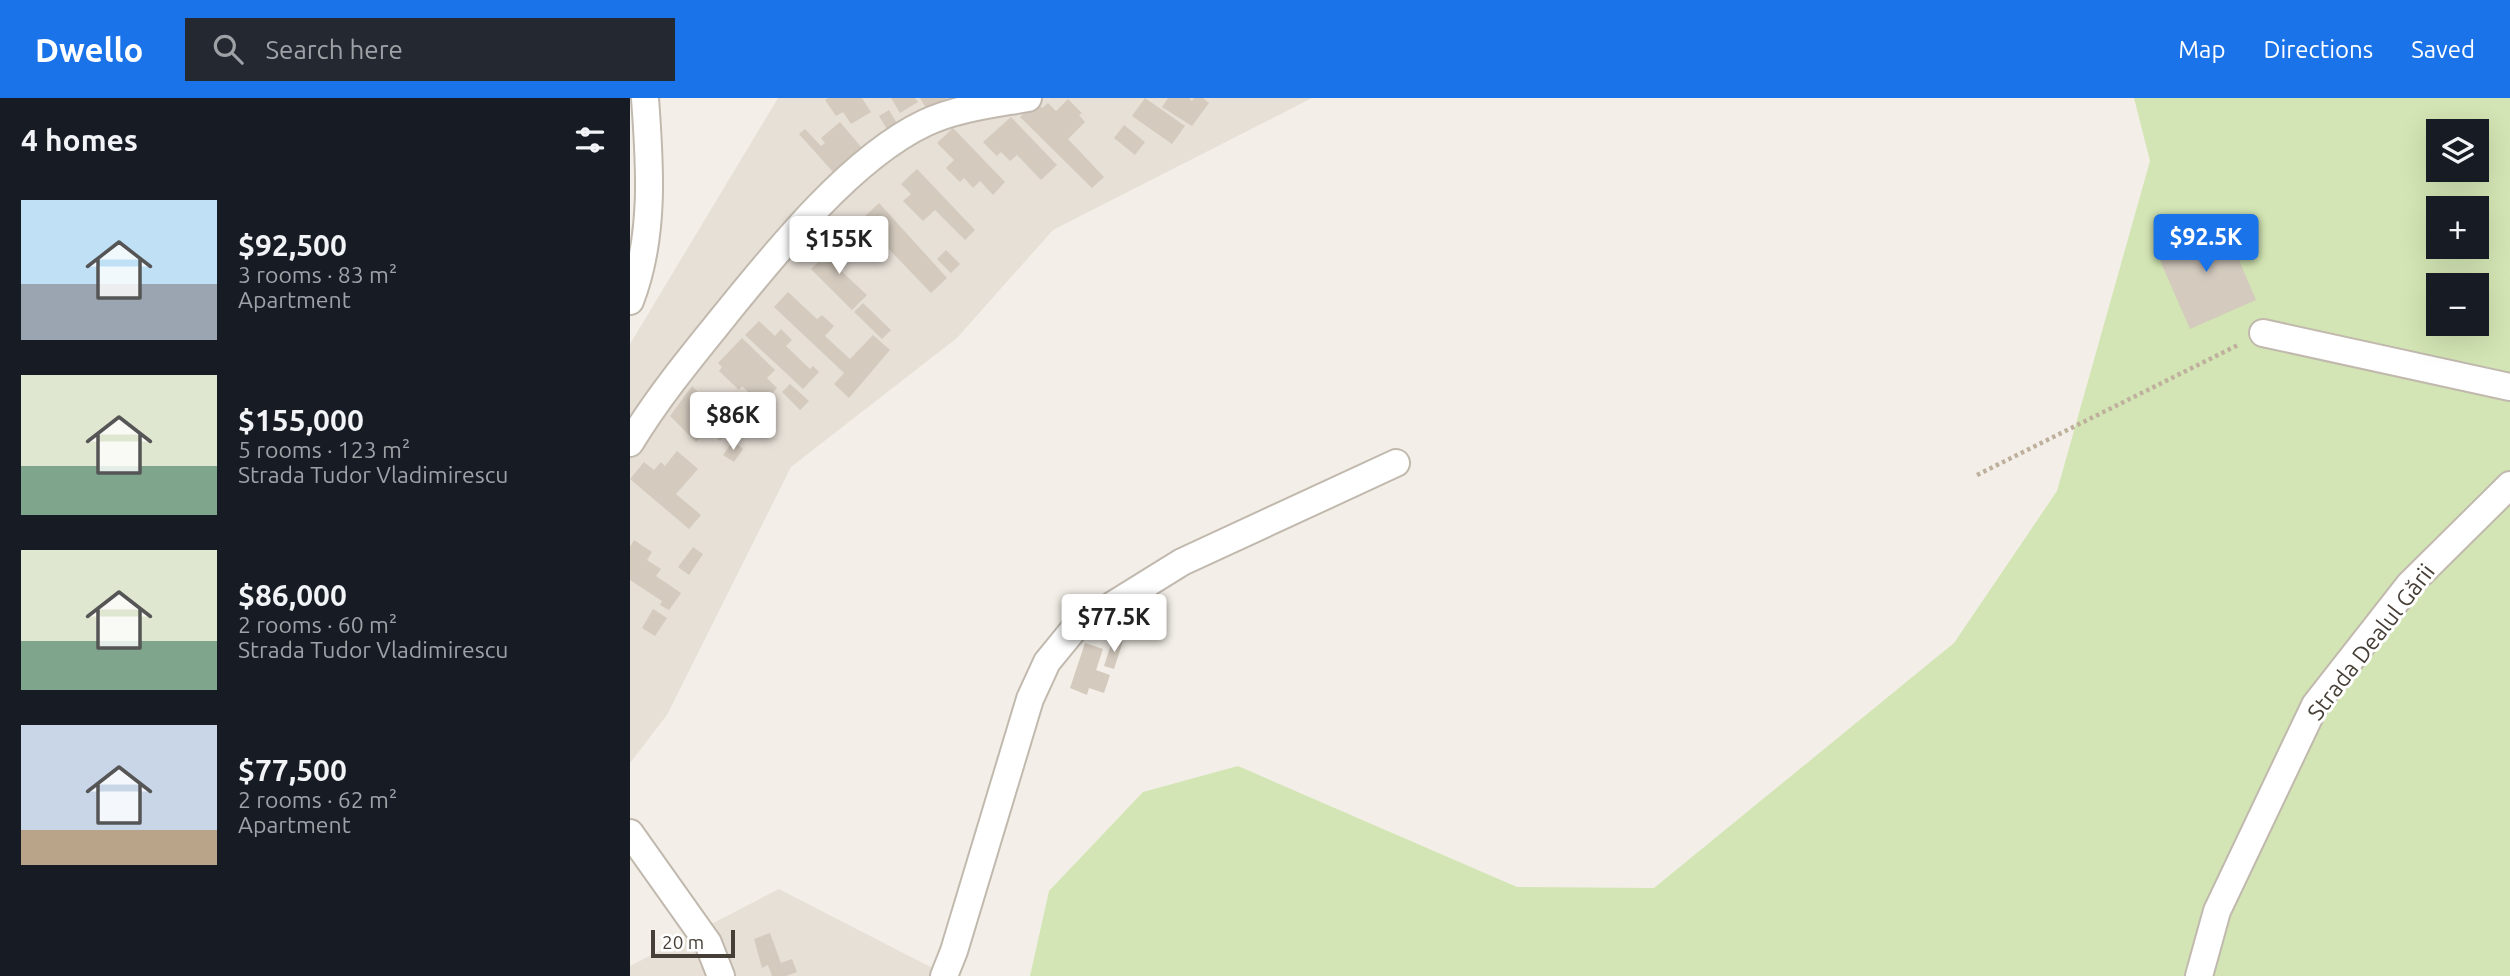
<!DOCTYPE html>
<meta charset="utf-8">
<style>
body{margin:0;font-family:Ubuntu,sans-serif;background:#242831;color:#f1f3f6;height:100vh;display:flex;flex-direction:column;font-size:26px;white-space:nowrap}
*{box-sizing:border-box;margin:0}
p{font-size:23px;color:#9ea1a6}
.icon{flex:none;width:38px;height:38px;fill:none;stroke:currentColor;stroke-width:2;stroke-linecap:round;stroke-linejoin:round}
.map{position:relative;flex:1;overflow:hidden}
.sheet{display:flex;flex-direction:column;background:#171b24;width:630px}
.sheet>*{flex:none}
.tools{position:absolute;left:1796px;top:21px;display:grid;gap:14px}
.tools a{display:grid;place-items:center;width:63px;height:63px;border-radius:0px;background:#171b24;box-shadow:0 7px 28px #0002;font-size:35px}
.scale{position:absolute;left:21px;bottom:18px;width:84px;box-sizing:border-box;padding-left:7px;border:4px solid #463f37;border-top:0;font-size:19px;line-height:24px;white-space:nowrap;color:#463f37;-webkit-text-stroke:5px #fff;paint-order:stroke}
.price{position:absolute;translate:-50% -60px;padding:0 16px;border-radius:7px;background:#fff;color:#222;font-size:23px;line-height:46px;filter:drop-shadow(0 2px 4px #0008)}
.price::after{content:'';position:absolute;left:50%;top:42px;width:21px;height:16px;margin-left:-10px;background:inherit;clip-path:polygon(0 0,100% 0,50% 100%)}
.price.current{background:#1a73e8;color:#fff}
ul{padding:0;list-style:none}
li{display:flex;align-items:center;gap:21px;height:175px;padding:0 21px}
li span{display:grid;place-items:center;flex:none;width:196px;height:140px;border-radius:0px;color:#555}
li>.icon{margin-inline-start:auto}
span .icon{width:84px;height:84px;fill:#fffc;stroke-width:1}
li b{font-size:30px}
h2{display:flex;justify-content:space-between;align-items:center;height:84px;padding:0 21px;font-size:30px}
header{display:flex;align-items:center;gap:42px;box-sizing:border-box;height:98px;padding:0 35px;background:#1a73e8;color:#fff}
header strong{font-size:33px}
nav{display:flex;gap:38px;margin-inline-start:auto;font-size:24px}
.search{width:490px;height:63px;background:#242831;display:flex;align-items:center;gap:18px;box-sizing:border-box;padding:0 24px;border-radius:0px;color:#9ea1a6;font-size:26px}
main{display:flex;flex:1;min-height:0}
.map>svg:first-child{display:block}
</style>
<header>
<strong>Dwello</strong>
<div class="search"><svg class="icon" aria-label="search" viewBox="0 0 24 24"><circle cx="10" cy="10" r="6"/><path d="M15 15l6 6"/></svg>Search here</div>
<nav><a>Map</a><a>Directions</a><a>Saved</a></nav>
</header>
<main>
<section class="sheet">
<h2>4 homes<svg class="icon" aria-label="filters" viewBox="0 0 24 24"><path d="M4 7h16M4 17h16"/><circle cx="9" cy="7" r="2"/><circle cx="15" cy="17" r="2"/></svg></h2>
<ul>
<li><span style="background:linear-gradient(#bfe0f5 60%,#9aa5b1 0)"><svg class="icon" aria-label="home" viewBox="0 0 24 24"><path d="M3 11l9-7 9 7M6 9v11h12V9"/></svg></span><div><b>$92,500</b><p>3 rooms · 83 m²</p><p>Apartment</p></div></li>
<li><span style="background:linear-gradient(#dfe7d0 65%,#7fa58c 0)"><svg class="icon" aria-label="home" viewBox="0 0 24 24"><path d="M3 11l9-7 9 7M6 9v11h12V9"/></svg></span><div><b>$155,000</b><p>5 rooms · 123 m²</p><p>Strada Tudor Vladimirescu</p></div></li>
<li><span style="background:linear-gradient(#dfe7d0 65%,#7fa58c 0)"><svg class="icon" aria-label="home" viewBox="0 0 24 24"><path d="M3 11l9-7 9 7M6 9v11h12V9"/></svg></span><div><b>$86,000</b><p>2 rooms · 60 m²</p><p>Strada Tudor Vladimirescu</p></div></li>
<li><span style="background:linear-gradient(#c9d6e8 75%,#b9a48a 0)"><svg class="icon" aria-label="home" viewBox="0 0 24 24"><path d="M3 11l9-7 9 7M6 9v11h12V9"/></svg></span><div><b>$77,500</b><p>2 rooms · 62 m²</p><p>Apartment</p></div></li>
</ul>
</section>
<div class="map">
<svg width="1880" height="878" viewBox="0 0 1880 878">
<rect width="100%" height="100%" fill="#f3efe8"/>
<path fill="#e7e0d7" d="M148,0h534l-259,132 -96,108 -166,129 -124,248 -37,48v-419z
M149,791l169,87h-318v-10z"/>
<path fill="#d3e5b4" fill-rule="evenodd" d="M1504,0h376v878h-1480l19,-85 94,-99 95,-26 279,121 137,1 300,-245 103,-152 93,-330zM1808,33h38v39h-38zM1808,110h38v39h-38zM1808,187h38v39h-38z"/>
<path fill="#d4cabe" d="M198,0h34l9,14 -20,12 -8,-12 -7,4 -11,-16z
M261,0h24l3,4 -18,11z
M290,0h27l-21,10z
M515,0l40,28 -13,18 -40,-28z
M538,0h21l3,3 2,-3h9l6,5 -17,23 -30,-19z
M438,1l14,14 -3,2 6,7 -17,17 36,38 -12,11 -72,-71 15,-15 7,6 6,-5 8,8z
M259,12l9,15 -10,6 -9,-15z
M381,19l46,48 -16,15 -24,-25 -7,6 -9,-9 -4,4 -14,-14z
M210,24l22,26 -29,24 -34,-38 6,-5 16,17 4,-3 -4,-5z
M494,27l21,17 -10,13 -21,-17z
M323,30l52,54 -12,13 -13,-14 -7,7 -9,-10 -4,4 -14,-14 8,-8 -17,-17z
M287,71l58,61 -10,10 -30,-30 -12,11 -20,-20 8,-7 -10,-10z
M249,105l68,75 -16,15 -70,-73z
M1592,122l34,80 -66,29 -35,-80z
M208,144l14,14 -13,13 28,26 -15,15 -41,-41z
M316,152l14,14 -9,9 -14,-14z
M158,194l29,27 5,-4 12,11 -9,10 25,23 23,-24 17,15 -41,48 -15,-14 10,-11 -70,-66z
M233,205l28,27 -9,9 -28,-27z
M129,223l16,15 6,-7 11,11 -6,6 24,23 3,-3 6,6 -16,17 -58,-54z
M112,240l33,32 -8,8 10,10 -15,17 -20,-19 -3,4 -20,-19 3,-4 -4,-4z
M160,286l19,17 -9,9 -18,-18z
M62,288l15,15 7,-6 9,9 -6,7 16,16 -13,14 -11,-11 -13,12 -26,-26z
M103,343l10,8 -9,13 -11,-7z
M47,353l21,18 -22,25 25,21 -12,14 -59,-50 14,-17 10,8 7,-8 4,4z
M4,442l18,12 -5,8 14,9 -5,7 25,17 -12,17 -9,-5 2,-4 -32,-21v-33z
M63,449l10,7 -14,21 -11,-8z
M23,511l14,9 -12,18 -13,-8z
M483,540l10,3 -9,28 -10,-3z
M455,545l18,6 -7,21 14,5 -6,18 -15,-5 -2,7 -17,-7z
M140,835l11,30 11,-4 5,13 -11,4h-14l-4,-11 -6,3 -8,-29z"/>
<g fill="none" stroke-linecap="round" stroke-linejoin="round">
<g stroke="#c1b9ae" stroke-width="30">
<path id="minor" d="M0,203c25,-64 20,-136 15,-203
M1633,235l247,54
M0,345c28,-46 61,-86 95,-128 51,-63 126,-157 200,-192 32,-15 69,-19 103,-25
M0,735l78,110 13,33
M314,878l10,-25 76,-252 17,-37 27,-33 108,-67 214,-99
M1569,878l18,-65 98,-206 94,-120 101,-100"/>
</g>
<path stroke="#bfb09d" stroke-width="4.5" stroke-dasharray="3.5 3.5" stroke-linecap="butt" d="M1347,377l263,-131"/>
<use href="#minor" stroke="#fff" stroke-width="26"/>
</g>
<g text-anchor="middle" stroke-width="6" stroke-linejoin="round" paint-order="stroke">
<g font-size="23" fill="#463f37" stroke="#fff">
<text transform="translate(1741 544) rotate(-52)" y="8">Strada Dealul Gării</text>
</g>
</g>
</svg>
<div class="tools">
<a><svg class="icon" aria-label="layers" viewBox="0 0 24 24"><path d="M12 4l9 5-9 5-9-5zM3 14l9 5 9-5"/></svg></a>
<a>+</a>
<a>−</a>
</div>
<div class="scale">20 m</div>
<b class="price current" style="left:1576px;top:176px">$92.5K</b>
<b class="price" style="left:209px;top:178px">$155K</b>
<b class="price" style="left:103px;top:354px">$86K</b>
<b class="price" style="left:484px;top:556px">$77.5K</b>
</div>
</main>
